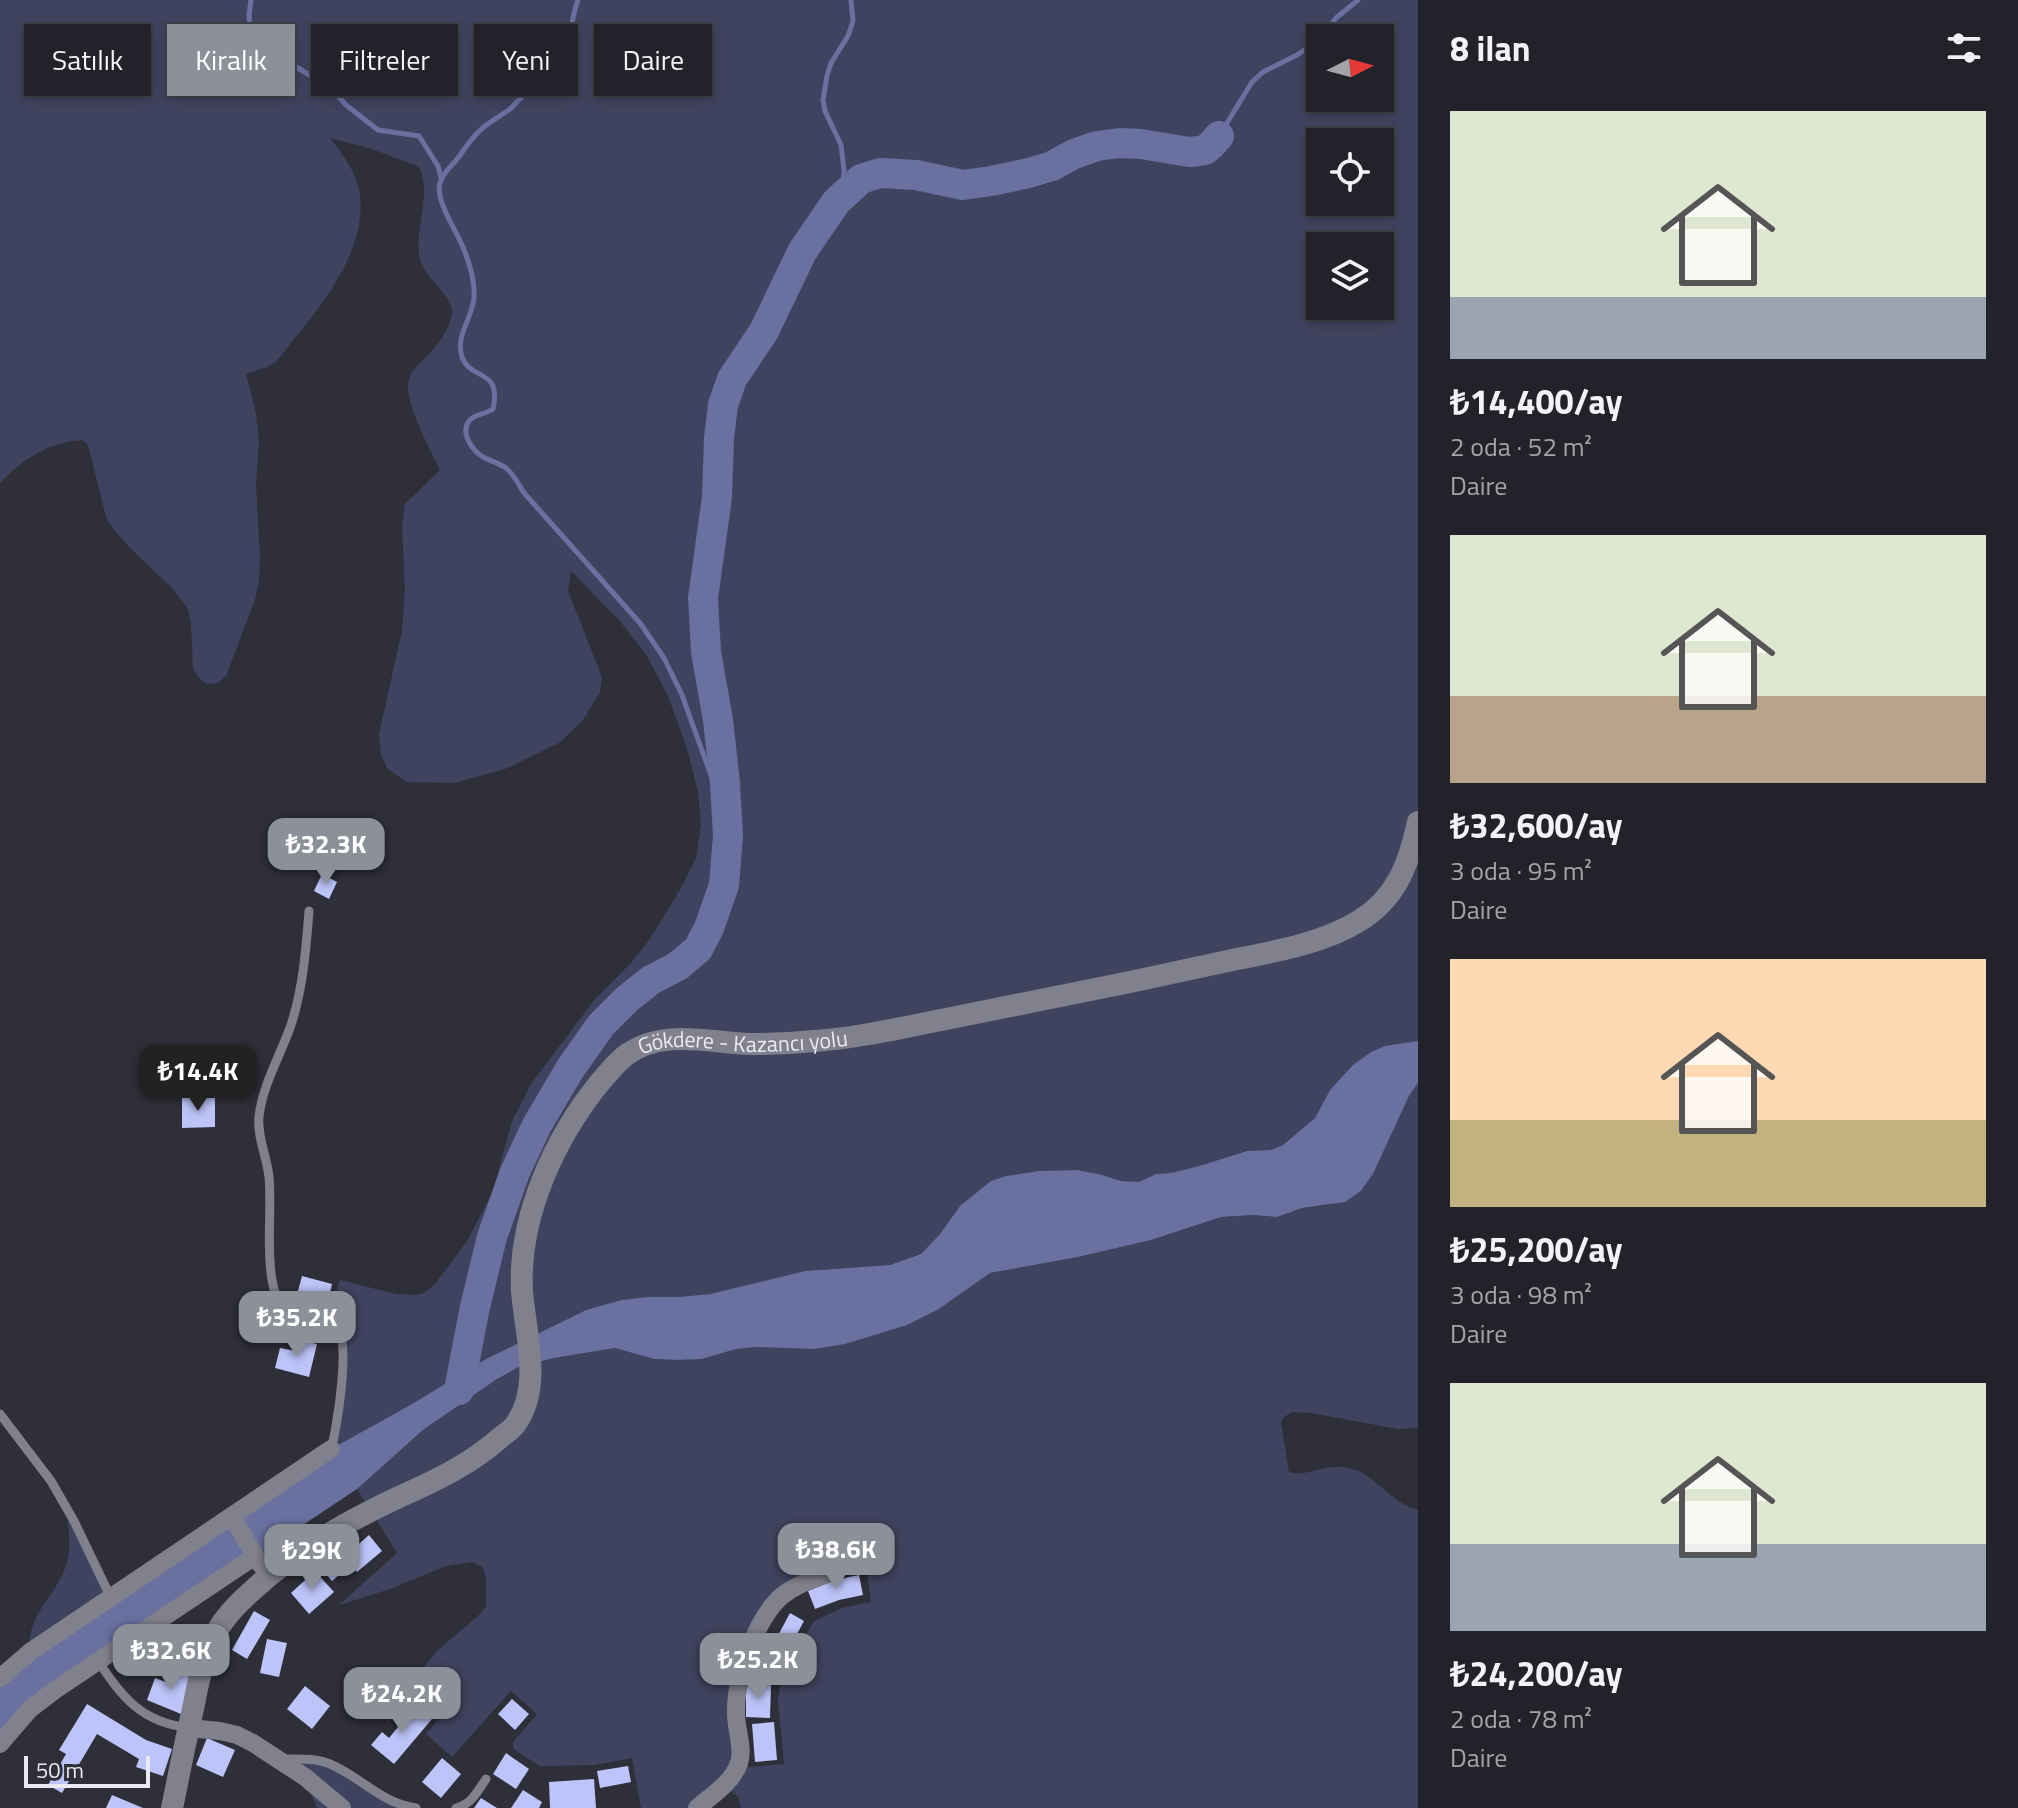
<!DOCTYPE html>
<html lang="tr">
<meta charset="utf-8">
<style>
body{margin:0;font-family:"Titillium Web",sans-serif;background:#2a2b32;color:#f1f3f6;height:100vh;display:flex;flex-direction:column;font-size:30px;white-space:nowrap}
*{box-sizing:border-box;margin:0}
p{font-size:26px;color:#a2a4a8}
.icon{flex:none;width:44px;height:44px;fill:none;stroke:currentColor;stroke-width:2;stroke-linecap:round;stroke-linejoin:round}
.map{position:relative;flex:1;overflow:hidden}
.details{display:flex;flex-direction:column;background:#22232a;width:600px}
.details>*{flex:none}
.hud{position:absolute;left:24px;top:24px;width:760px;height:72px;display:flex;gap:16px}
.needle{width:52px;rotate:84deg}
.fabs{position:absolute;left:1306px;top:24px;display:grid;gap:16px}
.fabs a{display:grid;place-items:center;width:88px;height:88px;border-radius:0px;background:#22232a;box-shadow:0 4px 12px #0003,0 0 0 2px #3f4047;font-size:40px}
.scale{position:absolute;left:24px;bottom:20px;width:126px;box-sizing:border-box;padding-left:8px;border:4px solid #eaebf1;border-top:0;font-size:22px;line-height:28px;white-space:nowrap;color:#eaebf1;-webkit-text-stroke:6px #2e2f38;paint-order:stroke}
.price{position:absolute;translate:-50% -68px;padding:0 18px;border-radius:16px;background:#8c9099;color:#fff;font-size:26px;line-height:52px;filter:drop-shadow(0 2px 4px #0008)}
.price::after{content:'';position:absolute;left:50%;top:48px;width:24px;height:18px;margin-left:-12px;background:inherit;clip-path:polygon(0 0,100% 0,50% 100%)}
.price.active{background:#222;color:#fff}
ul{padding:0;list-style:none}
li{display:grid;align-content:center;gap:16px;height:424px;padding:0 32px}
li span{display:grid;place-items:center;height:248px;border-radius:0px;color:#555}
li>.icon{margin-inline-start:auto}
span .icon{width:144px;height:144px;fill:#fffc;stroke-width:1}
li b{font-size:34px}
h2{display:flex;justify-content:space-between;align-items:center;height:96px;padding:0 32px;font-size:34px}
.tag{padding:0 28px;border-radius:0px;background:#22232a;box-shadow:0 4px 12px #0003,0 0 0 2px #3f4047;font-size:28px;line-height:72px}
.tag.active{background:#8c9099;color:#fff}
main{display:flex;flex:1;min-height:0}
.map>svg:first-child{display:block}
</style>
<main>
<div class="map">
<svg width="1418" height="1808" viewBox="0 0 1418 1808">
<rect width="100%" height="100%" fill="#2e2f38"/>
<path fill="#40435f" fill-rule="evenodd" d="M0,0h1418v1041l-88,49 -15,28 -32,27 -12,5 -24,1 -48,15 -28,7 -15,1 -17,8 -18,-1 -22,-7 -22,-4 -38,1 -33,5 -46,30 -20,28 -19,20 -31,11 -85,6 -95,23 -31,3h-32l-26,3 -35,10 -100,49 -74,45 -81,45 12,-109 -19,-17 4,-15 4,1 8,-29 56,14 17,1 11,-2 11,-9 32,-43 26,-50 19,-70 19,-37 64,-85 36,-36 19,-24 31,-51 15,-30 5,-33 -3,-34 -11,-42 -19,-53 -21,-40 -28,-36 -48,-49 -3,20 34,86 -2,15 -17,28 -24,23 -54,26 -51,14 -48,-1 -19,-14 -6,-14 -2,-20 23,-103 3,-41 -3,-64 3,-22 35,-34c-10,-21 -34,-64 -32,-87 2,-13 13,-20 21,-29 10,-11 23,-28 23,-43 0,-16 -27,-32 -32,-52 -7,-30 13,-63 -1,-92l-47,-18 -42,-11c11,14 23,30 28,47 14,55 -31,115 -64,154 -7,8 -15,23 -25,27 -7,3 -16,5 -23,8l10,40 3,28 -3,44 4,71 -1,23 -4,20 -29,76 -8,7 -11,1 -9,-7 -5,-9 -2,-46 -3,-13 -15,-20 -43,-41 -15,-17 -9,-14 -18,-72 -5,-5c-33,1 -61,20 -83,43zM1320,38h60v60h-60zM1320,142h60v60h-60zM1320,246h60v60h-60z
M1418,1083v345l-20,1 -87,-16 -19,-1 -8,5 -3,5 8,50c19,6 39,-11 64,-3 24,8 40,35 65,41v298h-677l-2,-10 -15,-13 -27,23h-56l-9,-50 -38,7 -54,1 -27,-17v-7l24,-28 -26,-23 -59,66 -26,-23 14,-17 -26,-23 -25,28 -7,-6 57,-67 40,-34 7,-9v-27l-3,-12 -11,-5 -26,4 -56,23 -51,16 58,-52 -40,-64 66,-59 74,-51 22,-12 35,-9 61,-10 39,11 24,1 24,-1 34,-10 20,-2 59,2 30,-5 94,-35 51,-36 88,-16 73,-17 70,-23 32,-2 24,2 25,-9 26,-3 33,-14 12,-17 36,-78zM866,1566l5,36 -29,6 -28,13 -21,36 -9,-4 -6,48 6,63 -36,3 -9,-4 7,-107 47,-68 35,-14z
M67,1509l44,89 -81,54c-4,-37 24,-53 36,-86 6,-17 2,-39 1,-57z
M296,1759l33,4 77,45h-89z"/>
<path fill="#6a70a0" d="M1418,1041v42l-9,13 -36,78 -12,17 -16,11 -43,6 -25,9 -24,-2 -32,2 -70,23 -73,17 -88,16 -51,36 -32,16 -62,19 -30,5 -59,-2 -20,2 -34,10 -24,1 -24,-1 -39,-11 -61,10 -35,9 -22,12 -74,51 -66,59 -302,201 -55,54v-66l331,-229 81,-45 74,-45 100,-49 35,-10 26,-3h32l31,-3 95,-23 85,-6 31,-11 19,-20 20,-28 31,-25 15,-5 33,-5 38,-1 22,4 22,7 18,1 17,-8 15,-1 28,-7 48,-15 24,-1 12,-5 32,-27 15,-28 23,-25 18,-13 14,-6z"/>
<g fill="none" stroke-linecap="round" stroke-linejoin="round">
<path stroke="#6a70a0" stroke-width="5" d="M251,0l-2,15 1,11 4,10 8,7 23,17 47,29 14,16 32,25 41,6 19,30 3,11
M578,0c-9,23 -6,48 -22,69 -8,10 -18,16 -28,23 -7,5 -12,11 -18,17 -8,6 -17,11 -25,17 -11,8 -19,21 -27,32 -7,9 -15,14 -18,25 -5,17 15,45 22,62 7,16 13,35 12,53 -2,21 -19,38 -12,59 9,24 40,11 31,52 -7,5 -17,5 -23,11 -11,12 2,30 13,37 7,4 16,6 23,11 8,6 13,18 19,26l115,129 24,35 18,37 30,83 16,58
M1322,38l14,-20 22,-18
M1219,136l33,-54 11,-10 34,-17 23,-15
M842,196l2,-26 -3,-25 -16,-34 -2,-11 4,-24 4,-13 17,-27 5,-15 -2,-21"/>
<path stroke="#6a70a0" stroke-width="30" d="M459,1390l16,-83 17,-70 23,-65 22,-47 33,-56 31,-44 26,-26 24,-19 27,-14 20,-17 11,-21 15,-43 4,-49 -3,-53 -7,-63 -12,-68 -3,-54 14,-101 2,-59 4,-33 9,-26 32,-48 38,-79 34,-50 25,-23 19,-6 36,2 47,10 28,-4 38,-8 23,-7 22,-12 23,-8 23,-3 21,1 48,8 10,-1 6,-1 6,-5 8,-9"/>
</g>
<path fill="#bdc4f9" d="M322,874l15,8 -8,17 -15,-8z
M182,1098h33v29l-33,1z
M302,1276l30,8 -4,18 -5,-1 -2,12 -27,-7z
M299,1340l18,4 -8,33 -34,-9 5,-20 16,3z
M369,1535l13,16 -25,21 -13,-15z
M328,1544l20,23 -16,14 -20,-23z
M315,1571l19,21 -25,22 -18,-21z
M859,1575l4,20 -24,5 -24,9 -7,-18 27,-11z
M254,1611l16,9 -23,39 -15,-9z
M790,1613l14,8 -15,28 -14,-8z
M267,1639l20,4 -8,34 -19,-4z
M759,1643l12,5 -4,11 -5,-2 -2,6 -7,-3z
M177,1670l15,6 -11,38 -34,-14 8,-22 16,6z
M746,1685h25l-1,33 -24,-1z
M305,1686l25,20 -18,23 -25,-20z
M512,1699l17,15 -14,16 -17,-16z
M87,1704l59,36 26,9 -9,27 -27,-9 3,-8 -42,-25 -35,59 -14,-8 18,-31 -7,-4z
M416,1705l16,14 -38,45 -23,-19 11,-13 7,6z
M774,1722l3,38 -22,2 -3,-38z
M207,1738l28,12 -12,27 -27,-12z
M506,1753l23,16 -13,20 -23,-15z
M442,1758l19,16 -20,24 -19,-16z
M628,1766l3,16 -31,6 -3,-17z
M594,1779l2,29h-46l-1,-26z
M523,1790l19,12 -3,6h-28z
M112,1795l31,13h-37z
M481,1798l16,10h-23z"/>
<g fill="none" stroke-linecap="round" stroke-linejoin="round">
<path stroke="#80818c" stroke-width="9" d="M309,911c-3,39 -6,77 -18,114 -10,29 -29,61 -32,92 -2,20 8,40 10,60 3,34 -3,69 3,103 4,26 18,38 44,42 8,1 17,1 22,8 12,14 -1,100 -7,119
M0,1414l51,67 23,40 37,77
M98,1661c25,37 43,61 91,67
M285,1759c15,0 32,-1 45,5 31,13 51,39 86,44
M456,1808c16,-4 21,-16 30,-29"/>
<path stroke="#80818c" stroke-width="18" d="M232,1517l28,47
M0,1678l30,-26 301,-203
M189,1728l31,3 17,4 16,8 52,34 37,31
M0,1744l30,-35 25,-19 200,-134
M697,1808c14,-12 36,-26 42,-45 5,-16 -3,-33 -3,-49 -1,-35 20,-97 47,-119 13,-10 29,-16 45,-21"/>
<path stroke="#80818c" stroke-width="22" id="s1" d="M172,1808c7,-33 13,-66 21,-99 5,-26 10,-54 24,-78 9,-16 22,-29 36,-41 43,-40 93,-68 146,-93 36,-16 72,-33 102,-60 5,-4 10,-7 14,-12 28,-38 10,-92 7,-134 -4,-74 33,-154 79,-210 8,-9 16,-19 25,-26 38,-27 83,-12 125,-11 21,0 43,-1 64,-3 42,-3 85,-13 126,-21 63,-13 126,-25 189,-38 36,-8 71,-15 107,-23 41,-8 86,-16 122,-38 38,-23 50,-58 59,-99"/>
</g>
<g text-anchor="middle" stroke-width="8" stroke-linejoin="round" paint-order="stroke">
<g font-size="22" fill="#eaebf1" stroke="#2e2f38">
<text dy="8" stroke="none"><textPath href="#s1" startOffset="1072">Gökdere - Kazancı yolu</textPath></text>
</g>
</g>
</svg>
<div class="fabs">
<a><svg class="needle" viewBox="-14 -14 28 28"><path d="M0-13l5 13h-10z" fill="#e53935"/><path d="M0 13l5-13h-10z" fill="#a2a4a8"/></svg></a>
<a><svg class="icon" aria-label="locate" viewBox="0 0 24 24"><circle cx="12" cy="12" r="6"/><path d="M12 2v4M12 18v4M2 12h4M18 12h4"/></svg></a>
<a><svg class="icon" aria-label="layers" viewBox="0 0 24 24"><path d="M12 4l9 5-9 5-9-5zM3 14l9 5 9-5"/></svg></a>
</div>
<div class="scale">50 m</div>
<b class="price" style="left:326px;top:886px">₺32.3K</b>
<b class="price active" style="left:198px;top:1113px">₺14.4K</b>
<b class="price" style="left:297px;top:1359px">₺35.2K</b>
<b class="price" style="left:836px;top:1591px">₺38.6K</b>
<b class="price" style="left:312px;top:1592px">₺29K</b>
<b class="price" style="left:171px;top:1692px">₺32.6K</b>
<b class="price" style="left:758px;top:1701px">₺25.2K</b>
<b class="price" style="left:402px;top:1735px">₺24.2K</b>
<div class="hud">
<a class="tag">Satılık</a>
<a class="tag active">Kiralık</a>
<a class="tag">Filtreler</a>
<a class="tag">Yeni</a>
<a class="tag">Daire</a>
</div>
</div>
<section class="details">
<h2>8 ilan<svg class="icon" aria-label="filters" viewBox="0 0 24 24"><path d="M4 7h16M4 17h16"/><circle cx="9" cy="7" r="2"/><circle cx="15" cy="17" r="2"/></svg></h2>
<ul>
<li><span style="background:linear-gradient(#dfe7d0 75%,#9aa5b1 0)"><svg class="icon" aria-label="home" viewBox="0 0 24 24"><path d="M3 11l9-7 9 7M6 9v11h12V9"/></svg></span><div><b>₺14,400/ay</b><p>2 oda · 52 m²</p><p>Daire</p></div></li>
<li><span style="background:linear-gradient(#dfe7d0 65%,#b9a48a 0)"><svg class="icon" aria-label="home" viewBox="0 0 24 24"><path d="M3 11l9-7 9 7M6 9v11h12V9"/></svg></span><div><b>₺32,600/ay</b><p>3 oda · 95 m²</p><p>Daire</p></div></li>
<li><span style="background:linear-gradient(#ffd9b3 65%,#c2b280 0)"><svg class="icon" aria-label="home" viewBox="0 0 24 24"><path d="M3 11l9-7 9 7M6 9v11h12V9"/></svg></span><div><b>₺25,200/ay</b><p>3 oda · 98 m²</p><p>Daire</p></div></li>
<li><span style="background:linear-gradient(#dfe7d0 65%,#9aa5b1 0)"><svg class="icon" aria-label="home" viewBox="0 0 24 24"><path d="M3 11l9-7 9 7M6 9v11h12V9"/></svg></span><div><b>₺24,200/ay</b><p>2 oda · 78 m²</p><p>Daire</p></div></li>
</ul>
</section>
</main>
